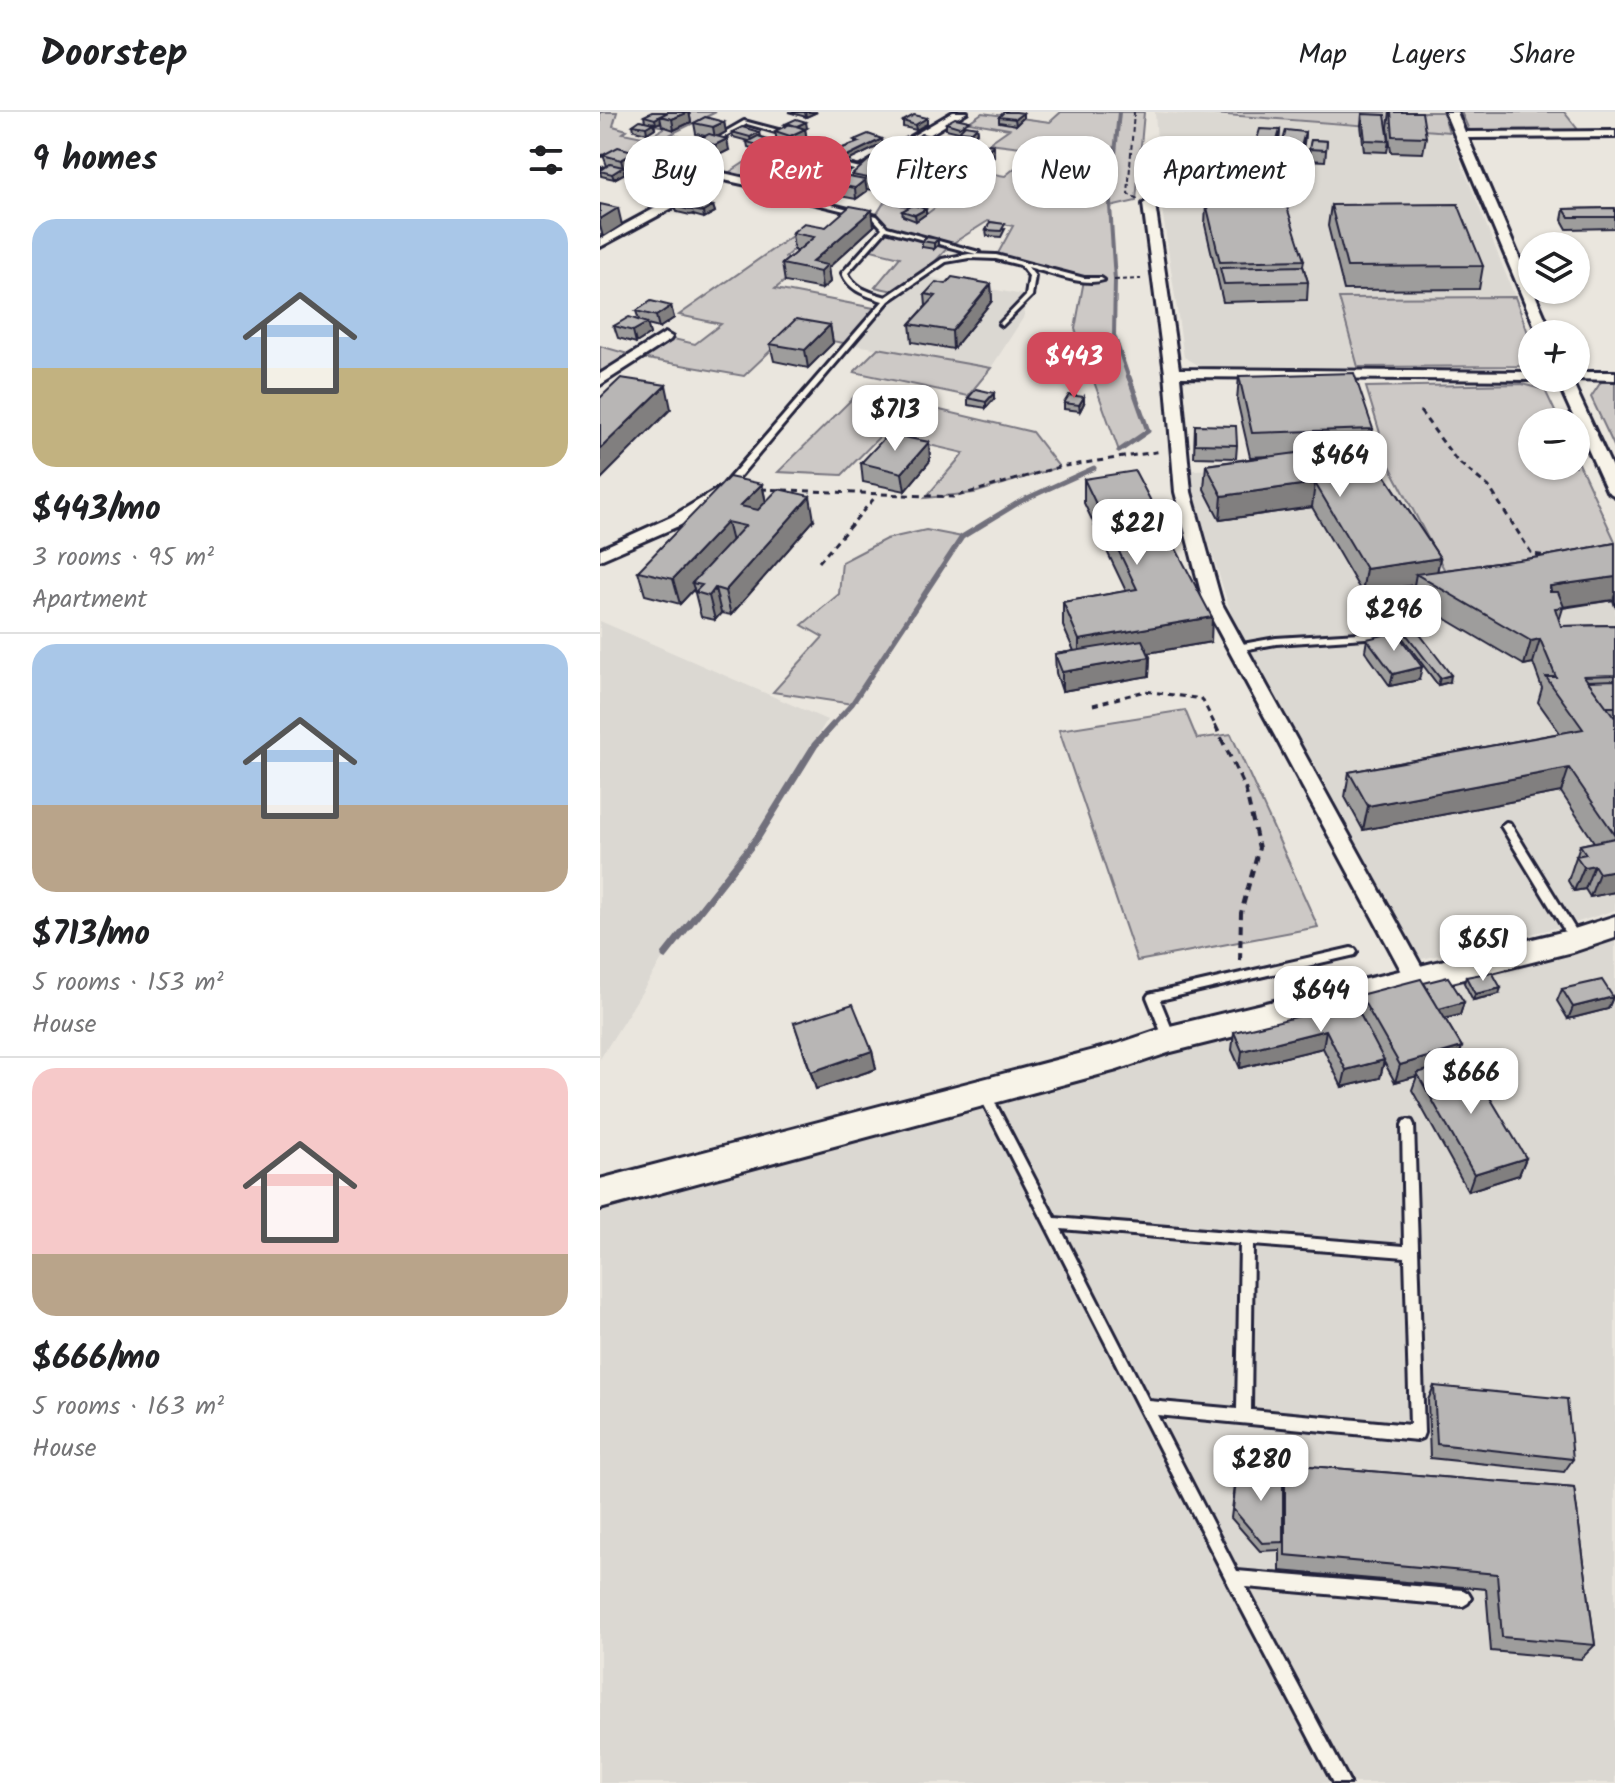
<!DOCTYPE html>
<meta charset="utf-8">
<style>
body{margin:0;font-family:Kalam,sans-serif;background:#f2f2f2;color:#202124;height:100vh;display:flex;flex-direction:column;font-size:30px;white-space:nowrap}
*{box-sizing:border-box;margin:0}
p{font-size:26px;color:#757577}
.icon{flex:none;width:44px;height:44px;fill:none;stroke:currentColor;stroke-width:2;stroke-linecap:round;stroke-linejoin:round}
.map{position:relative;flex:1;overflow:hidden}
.details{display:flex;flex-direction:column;background:#fff;width:600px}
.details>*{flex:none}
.guide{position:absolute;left:24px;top:24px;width:760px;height:72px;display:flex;gap:16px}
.controls{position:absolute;left:918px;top:120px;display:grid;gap:16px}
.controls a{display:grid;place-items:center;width:72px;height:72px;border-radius:50%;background:#fff;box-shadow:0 2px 6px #0004;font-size:40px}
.price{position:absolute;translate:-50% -68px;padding:0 18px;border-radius:16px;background:#fff;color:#222;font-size:26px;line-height:52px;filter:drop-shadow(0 2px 4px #0008)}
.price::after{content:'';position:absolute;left:50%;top:48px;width:24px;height:18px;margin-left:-12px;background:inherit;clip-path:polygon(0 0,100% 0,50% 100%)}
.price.on{background:#d1495b;color:#fff}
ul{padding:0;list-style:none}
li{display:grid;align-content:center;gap:16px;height:424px;padding:0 32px}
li+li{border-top:2px solid #e0e0e0}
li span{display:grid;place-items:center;height:248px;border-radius:24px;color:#555}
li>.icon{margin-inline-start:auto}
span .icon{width:144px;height:144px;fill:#fffc;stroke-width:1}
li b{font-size:34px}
h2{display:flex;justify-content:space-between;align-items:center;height:96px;padding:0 32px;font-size:34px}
.tag{padding:0 28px;border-radius:32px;background:#fff;box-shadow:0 2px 6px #0004;font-size:28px;line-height:72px}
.tag.on{background:#d1495b;color:#fff}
header{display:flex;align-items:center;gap:48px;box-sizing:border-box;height:112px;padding:0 40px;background:#fff;border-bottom:2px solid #e0e0e0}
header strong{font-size:38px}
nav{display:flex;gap:44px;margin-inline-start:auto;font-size:28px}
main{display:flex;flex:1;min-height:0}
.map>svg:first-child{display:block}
</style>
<header>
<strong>Doorstep</strong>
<nav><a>Map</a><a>Layers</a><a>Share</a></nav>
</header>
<main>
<section class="details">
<h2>9 homes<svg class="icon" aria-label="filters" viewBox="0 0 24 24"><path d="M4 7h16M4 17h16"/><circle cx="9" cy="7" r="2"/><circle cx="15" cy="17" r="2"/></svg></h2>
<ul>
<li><span style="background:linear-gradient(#a9c7e8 60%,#c2b280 0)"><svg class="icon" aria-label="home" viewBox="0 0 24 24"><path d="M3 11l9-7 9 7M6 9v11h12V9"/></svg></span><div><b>$443/mo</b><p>3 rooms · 95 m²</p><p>Apartment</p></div></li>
<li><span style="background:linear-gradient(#a9c7e8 65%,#b9a48a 0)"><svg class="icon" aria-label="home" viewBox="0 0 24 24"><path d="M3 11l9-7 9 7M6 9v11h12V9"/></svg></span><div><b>$713/mo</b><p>5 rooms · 153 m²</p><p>House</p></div></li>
<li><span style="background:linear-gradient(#f6c9c9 75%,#b9a48a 0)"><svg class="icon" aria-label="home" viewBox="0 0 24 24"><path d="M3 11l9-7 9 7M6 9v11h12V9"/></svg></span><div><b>$666/mo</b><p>5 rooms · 163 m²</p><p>House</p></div></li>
</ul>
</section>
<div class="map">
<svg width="1015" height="1671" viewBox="0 0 1015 1671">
<rect width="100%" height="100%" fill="#eae6de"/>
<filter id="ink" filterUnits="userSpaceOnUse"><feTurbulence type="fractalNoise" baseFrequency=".0125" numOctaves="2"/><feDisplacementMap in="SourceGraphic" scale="16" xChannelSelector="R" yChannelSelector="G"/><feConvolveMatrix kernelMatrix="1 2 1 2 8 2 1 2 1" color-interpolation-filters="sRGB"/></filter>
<g filter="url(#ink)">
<path fill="#dbd8d2" d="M555,0l294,20 66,165 -176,1 19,69h-156l-18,-10 -23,-155z
M322,164l107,20 -6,22 -32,50 -141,-24 37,-44z
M790,354l64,122 161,-25v347l-46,15 -152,35 -181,-331 -50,-159z
M0,509l227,99 -69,117 -93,118 -65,104z
M1015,822v849h-1015v-573z"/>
<path fill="#cdc9c6" stroke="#787680" stroke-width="2" d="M0,0h17l-4,14 14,4 -4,3 24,5 19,-11 -24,-4 22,-11h52l-45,22 35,11 -34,19 -58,-4 -14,-5z
M461,0h83l-8,89 -26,6 5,73 -1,55 34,96 -29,20 -44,-122 9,-49 -88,-23 17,-31 -25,-5 -38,24 -28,31 -24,16 -23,-5 25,-30 -33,-8 18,-21 -10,-11 10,-16 43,12 33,-25 -99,-18 24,-14 119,20 33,-27 -49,-6 20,-14 -40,-7 13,-9 68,9z
M587,0h256l6,20z
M861,0h103l15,19 -110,-1z
M156,43l48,12 -33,19 -46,-11z
M192,124l15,2 -22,19 21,6 -31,26 104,20 -29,35 -62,-10 -44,42 -108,-19 -25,16 -11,-3v-24l35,10 30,-19 30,7 26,-20 -42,-9z
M915,185l17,47v16l-9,6 -165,1 -19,-69z
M278,236l113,20 -23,28 -114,-24z
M1001,270h14v66l-24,-51z
M922,272l23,6 15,32h-28v44h44v-9l39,84v22l-161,25 -64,-122 -24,-79z
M260,279l172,41 27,35 -85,26 -49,5 39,-45 -82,-19 -40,41 -64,-3z
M326,418l36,7 -110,167 -79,-12 50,-55 -21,-12 37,-31 3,-32 44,-23z
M585,598l12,29 34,-5 87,193 -181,34 -78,-231z"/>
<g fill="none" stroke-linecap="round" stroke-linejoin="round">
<path stroke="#716f7b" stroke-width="4" d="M519,0l-9,94 5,74 -1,55 15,44"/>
<path stroke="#716f7b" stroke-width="5" d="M519,339l29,-20 -19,-54
M231,615l21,-23 110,-167 59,-36 73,-33"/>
<path stroke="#716f7b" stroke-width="7" d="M65,843l93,-118 57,-92 18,-20"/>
<g stroke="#22223b" stroke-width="6">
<path id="lane" d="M144,9l38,10 -3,2 -32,-9 -73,41 -5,-1z
M177,35l87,22 1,1 -3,2 -87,-22v-2z
M214,85l5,1 -3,3 61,15 10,11 92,25 -3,2 -90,-24 -38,43c7,16 23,19 38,24l56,-38 27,-5 27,1 88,23h17l3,2c-20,7 -54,-7 -76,-13l7,9 -3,20 -30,30 -3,-2 1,-1 26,-27 3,-20 -9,-11 -24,-6 -27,-1 -23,4 -57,39 -159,187h-6v-4l159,-183c-18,-6 -34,-10 -41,-28l40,-45 -9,-10 -65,-16v-2z
M792,519l3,1v4l-119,8 -39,7 -5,-3 5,-3 39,-7z
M906,710l4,1 70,114 1,3 -1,3h-8l-71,-117z
M751,836l4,1 2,3 -2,3 -195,45 16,39 -2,3h-8l-2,-3 -17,-42 2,-3 4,-1z
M384,976l4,1 67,129 349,28 -2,-121 2,-4 4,-1 4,1 2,4 10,308 -2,5 -5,2 -260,-25 80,156 226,19 5,3 3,5 -3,5 -5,3 -217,-19 104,196h-17l-105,-200 -250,-490 2,-4zM461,1117l179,15 -3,165 -88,-8zM653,1133l152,12 5,168 -159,-15z"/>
</g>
<g stroke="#22223b" stroke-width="6">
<path id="street" d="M353,0h14l-147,89 -96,-21 -124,67v-9l111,-60 -69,-16 -42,4v-8l42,-4 172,40z
M845,0h12l8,20 150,-1v6l-147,1 84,196h-14z
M549,88l6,4 24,165 353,3v6h6l-6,2 -352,-3 11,115 31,112 202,367 3,6 -3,6 -8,3 -8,-3 -204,-379 -29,-112 -10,-119 -22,-169z
M65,221l7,4 -2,3 -70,45v-11z
M976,260h39v8l-44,-1 44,95v22l-8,-5 -51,-113h20z
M119,376l8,5 -2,3 -42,28 -83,36v-11l71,-32z"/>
</g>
<g stroke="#22223b" stroke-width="6">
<path id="secondary" d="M1015,804v22l-39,13 -405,101 -54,18 -517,139v-30l517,-135 53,-18 404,-97z"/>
</g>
<path stroke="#22223b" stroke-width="2" stroke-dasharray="5 3" stroke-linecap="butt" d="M534,0l-6,82 10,5
M514,168l27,-1"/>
<path stroke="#22223b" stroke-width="3" stroke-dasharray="6 5" stroke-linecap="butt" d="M820,299l37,50 32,26 43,67 17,2
M161,377l193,8 105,-30 103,-16
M219,450l58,-67
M493,593l52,-14 57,8 14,28"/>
<path stroke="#22223b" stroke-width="4" stroke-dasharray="8 6" stroke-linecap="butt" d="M615,613l30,63 14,60 -18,65 -1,50"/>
<use href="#lane" fill="#f7f3e8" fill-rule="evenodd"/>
<use href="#street" fill="#f7f3e8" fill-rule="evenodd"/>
<use href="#secondary" fill="#f7f3e8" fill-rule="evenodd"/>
</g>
<path fill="#9e9d9c" stroke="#22223b" stroke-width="2" d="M89,0l2,10 -17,8 -12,-4 -1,-4 -5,2 -2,-1 1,5 -8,5 -13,-3 -1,-5 12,-4 -1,-5z
M188,0h29l-11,5z
M790,0l36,25 -3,16 -32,-1 -3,-25z
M423,1v5l-7,7 -17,-3v-5z
M762,2l27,27 -2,11 -23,-1 -3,-26z
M303,9l24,3 -11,6 -13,-3z
M124,10l2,10 -8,5 11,13 -12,6 -17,-5 -3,-11 9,-4 -10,-2 -2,-11z
M346,11l31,4 1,5 -6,6 -12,-2 -1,-4 -13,-3z
M185,12l22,4 -2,1 2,11 -15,7 -15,-5 -2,-11 10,-5z
M680,18l-1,11 -5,17 -20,-1 1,-11z
M132,20l41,9 1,5 -11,6 -15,-5 -1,-5 1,-1 -15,-4z
M705,20l-1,11 -5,18 -19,-2 1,-11z
M255,28l28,4 -38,18 1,5 -8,5 -18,-3 -1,-6 12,-5 -1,-5 25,-10z
M340,28l53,5 1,11 -6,5 -49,-8v-3l-7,6 -20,-3 -1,-11z
M711,28l16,1 -2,20 -17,-1z
M3,43l35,8 -14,8 1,2 -11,6 -13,-3 -1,-9 2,2 5,-3z
M40,49l22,3 -10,5 -11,-3z
M288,61l-5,4 1,6 -10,7 -8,-1 1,2 -11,8 -22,-4 -2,-11 20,-7v-2z
M193,63l30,6 -11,8 -17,-3z
M606,91l98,57 -1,6 5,16 -1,18 -84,2 -18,-77z
M731,93l152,61 -4,23 -135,1 -16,-64z
M75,94h38l2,6 -11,6 -11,-3v-1l-3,1 -13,-3z
M1015,96v20l-48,1 -5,-9 2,-11z
M302,99l24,3 -10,7 -13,-5z
M274,114l-46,42 2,14 -8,7 -37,-7 -3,-18 16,-13 -4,-1 -2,-17 34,-6z
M405,117l-4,8 -14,-1 -1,-6z
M326,125l12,8 -4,4 -12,-2v-6z
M346,172h45l1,17 -39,48 -41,-7 -2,-18 16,-18 -1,-12z
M71,194l3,12 -15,10 -12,-3 3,9 -14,9 -18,-5 -4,-12 25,-6 -3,-9z
M230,213l3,18 -25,25 -34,-7 -4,-17z
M639,264l134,53 -4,22 71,107 -3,13 103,-14 75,-14v64l-2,-7 -50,8 -4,13 2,5 54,-1v267l-25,5 -5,-8 -11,2 -6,-10 12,-36 14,-3 -33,-50 -198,38 -18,-33 4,-25 211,-39 -22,-31 4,-14 -9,-25 -9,2 -105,-62 -2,9 -50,7 -6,-10 2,-12 50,-7 1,-5 -52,8 -50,-86 -92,13 -16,-31 2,-24 63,-9 -19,1 -13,-57z
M368,286l26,1 -8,9 -18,-3z
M464,291h20l-4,8 -16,-2z
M595,313l42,20 -1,13 -42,-1z
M329,330l1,19 -25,30 -42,-9 -2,-19z
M484,367l127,163 -64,11 3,4 -1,19 -87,15 -6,-18 -1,-19 19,-3 -11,-25v-24l63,-11 -42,-88z
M162,372l4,18 48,18 -83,95 -10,-2 -6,7 -14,-3 -7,-28 -14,15 -35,-9 -7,-24z
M803,518l47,52 -12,3 -36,-48z
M767,527l52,41 -29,6 -25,-35z
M866,865l33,17 -26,6 -9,-17z
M824,871l40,19 -4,13 -15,4 17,28 -5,15 69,96 -7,17 -51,16 -56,-101 5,-14 -22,6 -11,-20 -4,16 -38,9 -19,-39 -83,20 -8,-18 2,-18 123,-24 3,-13z
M962,877l51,8 -5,12 -40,10 -11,-18z
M194,911l78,28 4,18 -60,20z
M834,1274l139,73 -9,13 -134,-14 -2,-58z
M685,1352l289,24 21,157 -14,14 -90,-8 -5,-62 -206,-18v-21l-20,1 -29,-33 6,-48 46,2z"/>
<path fill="#817f7f" stroke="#22223b" stroke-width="2" d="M89,0l2,10 -17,8 -2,-11z
M205,0h12l-11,5z
M423,1v5l-7,7 -1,-6z
M60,4l1,6 -5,2 -1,-5z
M327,6v6l-11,6 -1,-5z
M124,10l2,10 -11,6 -2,-11z
M206,10l1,6 -11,5 -1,-6z
M53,11l2,5 -8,5 -1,-6z
M377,15l1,5 -6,6v-6z
M205,17l2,11 -15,7 -2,-11z
M680,18l-1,11 -5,17 1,-11z
M159,20l1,5 -9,5 -1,-5z
M705,20l-1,11 -5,18 1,-11z
M340,26l1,4h-3l1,8 -7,6 -1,-11z
M127,27l2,11 -12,6 -2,-11z
M282,27l1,5 -37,18 -1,-5z
M173,29l1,5 -11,6 -1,-6z
M393,33l1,11 -6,5v-11z
M36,40l2,11 -14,8 1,2 -11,6 -2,-5 11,-7 -2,-7z
M60,46l2,6 -10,5 -2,-5z
M245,50l1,5 -8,5v-5z
M287,50l1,11 -5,4 1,6 -10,7 -1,-11 2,-9z
M222,58l1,11 -11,8 -2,-11z
M265,68l2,11 -11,8 -1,-11z
M113,94l2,6 -11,6 -1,-6z
M18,96l4,17 -19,12 -3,-11v-7z
M326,97v5l-10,7 -1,-6z
M272,98l2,16 -46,42 2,14 -8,7 -2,-17 -8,-10z
M338,127v6l-4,4v-6z
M391,172l1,17 -39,48 -1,-18z
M71,194l3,12 -15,10 -3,-12z
M47,211l3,11 -14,9 -3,-12z
M230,213l3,18 -25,25 -3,-18z
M66,273l5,24 -71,71v-31z
M394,281v6l-8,9v-6z
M484,285v6l-4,8 -1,-6z
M329,330l1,19 -25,30 -3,-18z
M715,371l-3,24 -92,13 2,-24z
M162,372l5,24 -21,22 -6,-24z
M210,384l4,24 -83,95 -6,-24z
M127,410l6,24 -41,37 2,6 -14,15 -7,-25z
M840,446l-5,24 -19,-8 -2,11 -52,8 4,-24z
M1015,465v17l-2,6 -58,8 -5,-22z
M115,476l6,25 -6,7 -6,-24z
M820,488l-3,12 -50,7 2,-12z
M612,505l-1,25 -132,23v-25z
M940,527l-7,24 -9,2 7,-24z
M550,545l-1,19 -87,15v-19z
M822,555l-3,13 -29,6 3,-12z
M851,563l-1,7 -12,3 2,-7z
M969,656l-8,24 -198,38 5,-24z
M994,753l-9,24 -11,2 10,-24z
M1015,758v22l-25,5 9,-24z
M901,876l-2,6 -26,6 2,-6z
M1013,885l-5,12 -40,10 5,-12z
M864,890l-4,13 -29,7 4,-12z
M726,918l-3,18 -83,20 2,-17z
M862,935l-6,18 -39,8v3l-22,6 5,-17z
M272,939l4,18 -60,20 -5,-17z
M784,948l-4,18 -38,9 4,-17z
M926,1046l-7,17 -51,16 6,-17z"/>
<path fill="#b8b6b5" stroke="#22223b" stroke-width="2" d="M52,0h16l-13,7 -11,-3z
M68,0h20l-16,7 -12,-3z
M404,0h12l7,1 -8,6 -16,-2z
M791,0h31l4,25 -33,-1z
M762,2l23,1 4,26 -24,-1z
M314,3l13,3 -12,7 -12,-4z
M105,5l19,5 -11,5 -19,-4z
M355,6l14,3 -10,6 -13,-4z
M196,7l10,3 -9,4 -12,-2z
M40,8l13,3 -7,4 -13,-2z
M190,12l15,5 -15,7 -15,-5z
M365,13l12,2 -5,5 -13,-1z
M142,15l17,5 -9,5 -18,-5z
M660,17l20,1 -5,17 -20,-1z
M686,18l19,2 -5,18 -19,-2z
M109,22l18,5 -12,6 -18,-5z
M268,22l14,5 -37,18 -15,-4 29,-11 -5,-2z
M321,22l19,4 -9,7 -20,-3z
M158,24l15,5 -11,5 -15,-4z
M344,25l49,8 -5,5 -50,-8z
M711,28l16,1 -1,9 -17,-1z
M18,35l18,5 -15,8 -18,-5z
M50,43l10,3 -10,6 -10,-3z
M227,46l18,4 -7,5 -19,-4z
M271,46l16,4 -12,8 7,2 -9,7 -21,-4z
M10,52l13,3 -11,7 -12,-3z
M205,55l17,3 -12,8 -17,-3z
M243,64l22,4 -10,8 -23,-4z
M86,88l27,6 -10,6 -11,-2 4,-4 -7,4 -14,-4z
M685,89l19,59 -84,2 -14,-59z
M0,92l18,4 -18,11z
M858,92l25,62 -136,1 -16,-62z
M313,93l13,4 -11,6 -13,-4z
M250,94l22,4 -60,52 15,3 -7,7 -38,-8 32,-27 -22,-4 12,-10 22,4z
M1015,96v9h-46l-5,-8z
M390,110l15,2 -4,7 -15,-1z
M326,125l12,2 -4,4 -12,-2z
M703,154l5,16 -84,2 -4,-16z
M352,165l39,7 -39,47 -42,-7 26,-28 -11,-2 11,-12 10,2z
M51,189l20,5 -15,10 -20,-5z
M29,205l18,6 -14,8 -19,-5z
M196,207l34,6 -25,25 -35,-6z
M754,261l19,56 -121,4 -13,-57z
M21,266l45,7 -66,64v-51z
M376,277l18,4 -8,9 -18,-4z
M469,283l15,2 -5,8 -15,-2z
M595,313l41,1 1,19 -42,-1z
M288,322l41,8 -27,31 -41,-10z
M764,332l76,114 -74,11 -51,-86 -93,13 -16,-31z
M535,359l77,146 -133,23 -16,-38 74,-13 -53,-110z
M129,365l33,7 -22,22 18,4 20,-21 32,7 -85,95 -10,-3 -6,8 -14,-4 7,-7 -10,-2 53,-57 -18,-4 -54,57 -35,-8z
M1015,431v34l-65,9v6h8l6,15 -9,1 6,18 54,-1v50l-31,1 31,42v117l-46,-67 -201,38 -19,-34 234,-43 -37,-52h10l-16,-38 -9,2 -115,-67 124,-17z
M813,477l7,11 -51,7 -6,-10z
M815,516l36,47 -11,3 -37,-48z
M796,520l26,35 -29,7 -26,-35z
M542,528l8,17 -88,15 -7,-18z
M1015,568v27h-8l-19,-26z
M1015,726v32l-16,3 -5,-8 -10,2 -8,-11 10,-2 -6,-9z
M892,860l9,16 -26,6 -9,-17z
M848,865l16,25 -25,7 -15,-26z
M821,867l41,68 -62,18 -40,-70z
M1002,868l11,17 -40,10 -11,-18z
M754,891l30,57 -38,10 -20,-40 -84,21 -8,-19z
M253,892l19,47 -61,21 -17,-49z
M867,947l59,99 -52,16 -57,-101z
M834,1274l133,13 6,60 -136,-15z
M685,1352l289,24 21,157 -93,-8 -5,-63 -212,-19z
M637,1358l46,2v70l-21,1 -29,-34z"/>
</g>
</svg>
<div class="controls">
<a><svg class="icon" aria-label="layers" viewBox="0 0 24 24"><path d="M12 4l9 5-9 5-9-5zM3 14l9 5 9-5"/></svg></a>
<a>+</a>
<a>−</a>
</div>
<b class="price on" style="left:474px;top:288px">$443</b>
<b class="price" style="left:295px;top:341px">$713</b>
<b class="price" style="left:740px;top:387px">$464</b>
<b class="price" style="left:537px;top:455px">$221</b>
<b class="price" style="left:794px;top:541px">$296</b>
<b class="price" style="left:883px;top:871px">$651</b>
<b class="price" style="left:721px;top:922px">$644</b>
<b class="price" style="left:871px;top:1004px">$666</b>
<b class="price" style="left:661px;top:1391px">$280</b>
<div class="guide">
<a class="tag">Buy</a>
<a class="tag on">Rent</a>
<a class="tag">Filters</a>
<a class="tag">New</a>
<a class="tag">Apartment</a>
</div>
</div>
</main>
